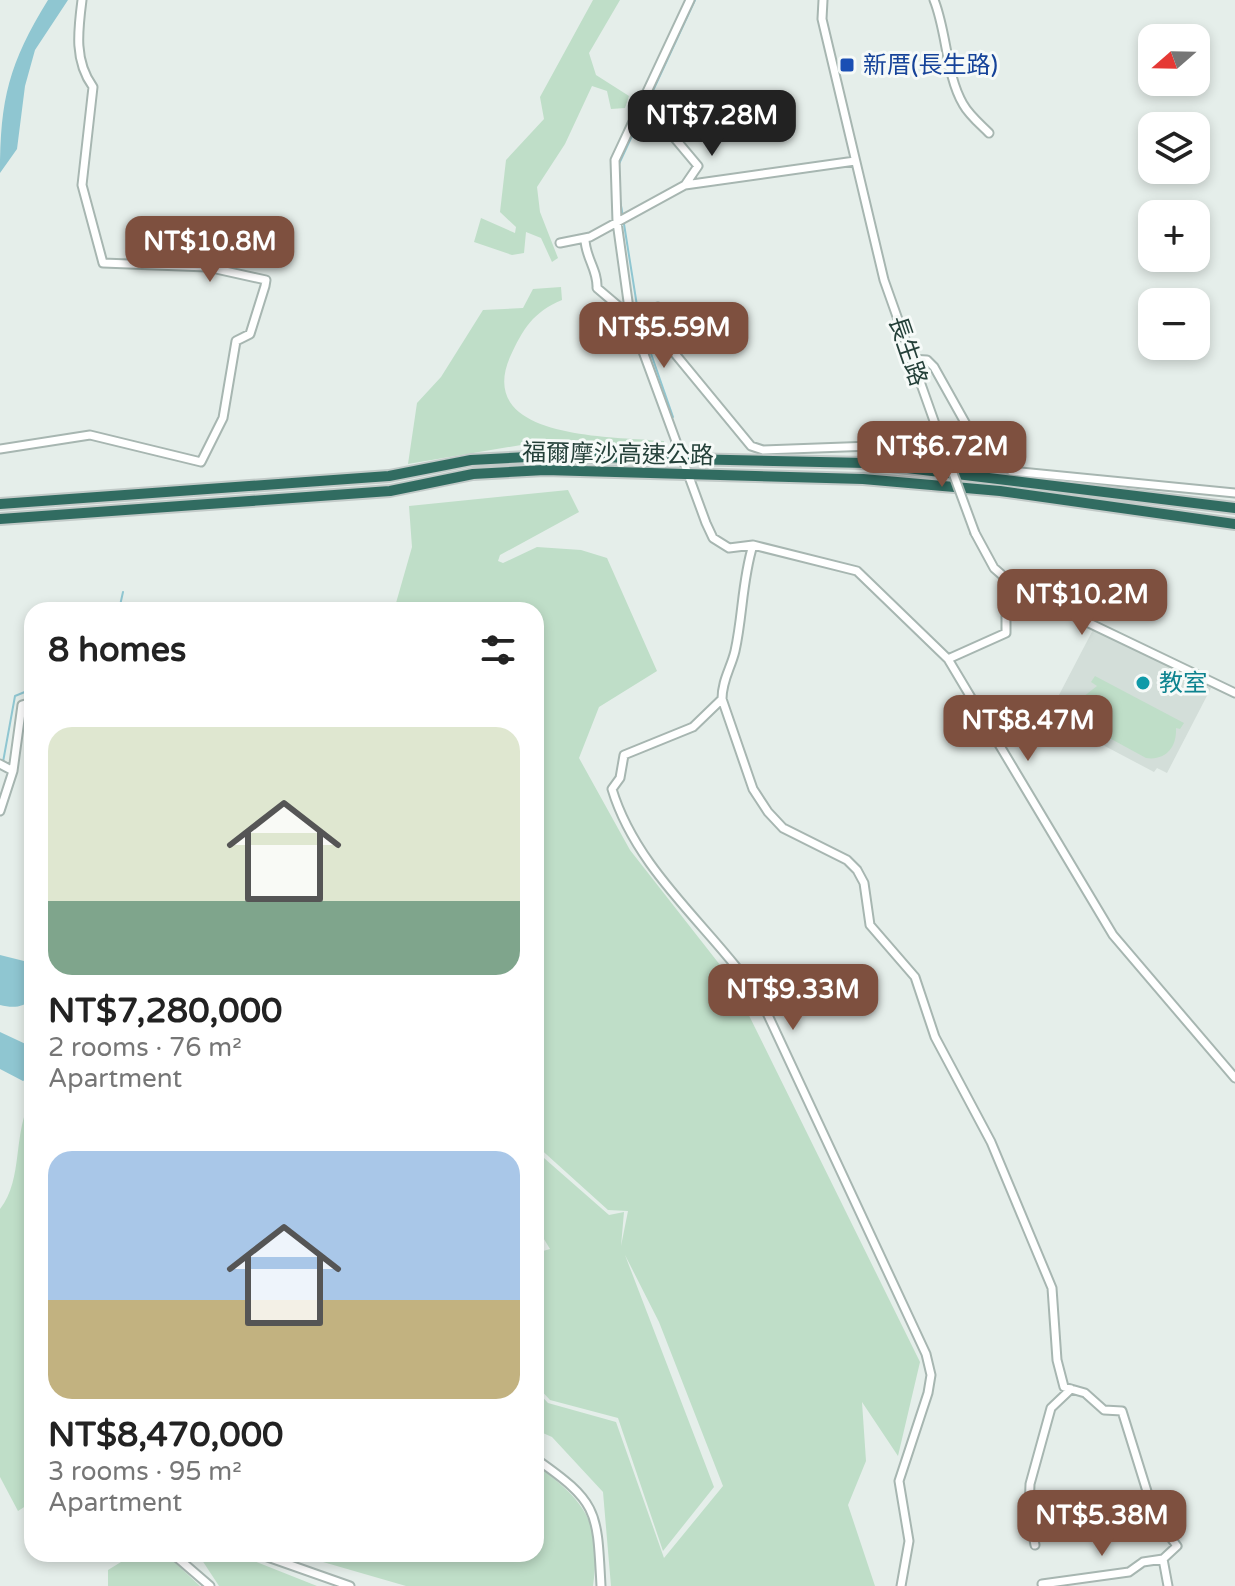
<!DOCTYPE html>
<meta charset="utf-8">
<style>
body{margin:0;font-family:"Varela Round","Noto Sans TC",sans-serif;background:#f6f6f6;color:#222;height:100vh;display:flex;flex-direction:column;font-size:30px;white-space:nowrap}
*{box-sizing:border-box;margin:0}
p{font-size:26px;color:#767676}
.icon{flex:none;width:44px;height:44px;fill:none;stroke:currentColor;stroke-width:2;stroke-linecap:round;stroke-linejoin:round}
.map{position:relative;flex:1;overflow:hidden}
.panel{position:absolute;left:24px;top:602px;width:520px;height:960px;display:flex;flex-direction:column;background:#fff;border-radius:24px;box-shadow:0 4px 12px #0003}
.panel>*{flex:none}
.needle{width:52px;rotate:250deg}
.tools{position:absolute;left:1138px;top:24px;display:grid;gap:16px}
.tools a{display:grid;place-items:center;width:72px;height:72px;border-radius:16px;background:#fff;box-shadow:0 4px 12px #0003;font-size:40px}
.price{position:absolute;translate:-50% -68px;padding:0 18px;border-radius:16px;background:#7e503f;color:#fff;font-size:26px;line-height:52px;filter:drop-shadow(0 2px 4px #0008)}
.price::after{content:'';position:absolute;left:50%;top:48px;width:24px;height:18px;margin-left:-12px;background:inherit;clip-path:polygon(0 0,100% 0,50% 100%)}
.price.active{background:#222;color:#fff}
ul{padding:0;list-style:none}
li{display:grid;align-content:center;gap:16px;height:424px;padding:0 24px}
li span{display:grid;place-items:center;height:248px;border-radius:24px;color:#555}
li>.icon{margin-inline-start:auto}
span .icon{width:144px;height:144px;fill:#fffc;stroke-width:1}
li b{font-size:34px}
h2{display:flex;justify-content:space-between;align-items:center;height:96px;padding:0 24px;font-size:34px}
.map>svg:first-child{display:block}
</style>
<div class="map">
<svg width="1235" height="1586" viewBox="0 0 1235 1586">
<rect width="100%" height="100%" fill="#e5eeea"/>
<path fill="#d3ded9" d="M1095,626l116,62 -44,85 -10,-5 -3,4 -106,-56z"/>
<path fill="#bfdec8" d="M593,0h27l-31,53 7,22 33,21 -4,12 -14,1 -4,-18 -15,-5 -27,58 -28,43 3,25 18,46 -6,4 -11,-24 -15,-6 -2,21 -12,2 -38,-13 7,-24 34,15 1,-6 -16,-15 6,-52 38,-41 -4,-22z
M561,287l1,13c-29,12 -39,29 -52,57 -36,84 106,79 154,84v8l-30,5 -101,-11 -125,21 9,-61 24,-26 42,-67 40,-2 10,-19z
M568,490l11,22 -79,43 -2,6 5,2 34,-16 44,3 26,8 50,113 -58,36 -20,51 51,92 101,129 189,383 -22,94 -36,-54 4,59 -18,44 27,81h-264l-8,-94 -51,-55 -16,-7v-40l12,13 68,19 48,136 59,-72 -64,-164 -34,-67 89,232 -51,64 -45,-133 -68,-18 -14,-15v-132l14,-4 -14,-23v-75l73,64 15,-3 -3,34 7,-35 -20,-1 -72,-65v-535h-142l18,-63 -3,-41z
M1095,676l89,47 -4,6 -4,-1c1,19 -10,33 -30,30l-77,-42 3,-6 9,4 2,-17 14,-11 -6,-4z
M32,1098v404l-14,9 -18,-34v-268c24,-30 12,-77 32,-111z
M536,1465c49,36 66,57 57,121h-187l-83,-24 1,-8h212z
M134,1554h32l34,32h-92v-16z
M198,1554h38l81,32h-98z"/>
<path fill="#8fc6d1" d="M48,0h20l-33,50 -10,36 -8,63 -17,24c0,-74 9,-110 48,-173z
M0,955l32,8v36c-9,9 -20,9 -32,6z
M0,1032l32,15v28l-9,6 -23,-12z"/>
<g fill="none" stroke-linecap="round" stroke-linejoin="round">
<path stroke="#8fc6d1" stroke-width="2" d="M618,166l77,-166
M620,200l3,17
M624,224l14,88
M640,322l33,95
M119,610l4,-18
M3,762l12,-66 17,-7"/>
<g stroke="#a7b6b1" stroke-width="11">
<path id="minor" d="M690,0l-75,160 2,62 13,94 76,207 7,15 16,10 24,-3 104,26 91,88 165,276 122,143
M934,0c13,32 12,75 29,104 6,11 17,20 26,29
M672,135l26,31 -13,19
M585,239c0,18 13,31 12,49l33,28 18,5 103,125 12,4 136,-5 40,-10 -55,-155 -62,-261 1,-19
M560,243l30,-6 95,-52 170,-24
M632,316l26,-9
M910,359l17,1 7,7 38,68 39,36 224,22
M0,449l90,-14 111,27 22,-44 13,-77 14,-7 15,-48 1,-6 -59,-13 -104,-4 -21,-78 11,-98c-19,-26 -15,-56 -11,-87
M975,533l19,35 24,21 217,104
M753,545c-11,35 -10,70 -18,106 -4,17 -13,29 -13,48l-29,28 -69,28 -4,23 -8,11c25,83 100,139 148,209l166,356 5,21 -3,18 -29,88 10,60 -8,45
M948,659l58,-26v-20l12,-24
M722,699l31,90 15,23 15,16 64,32 10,10 7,13 6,42 45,52 20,60 56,105 61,146 5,72 7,27 21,6 19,17 18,1 33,106 22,29 -14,13 5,27
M0,764l13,7 -13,40
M13,771l9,-66 10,-3
M536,1459c63,44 61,52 65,127
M1035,1545l-6,-33 1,-28 21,-76 20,-19
M173,1554l37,32
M259,1554l91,32
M1042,1584l87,-12 14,-10 20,-3"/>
</g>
<g stroke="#c2cac8" stroke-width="14">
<path id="highway" d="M0,504l389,-28 82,-16 76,-4 319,7 369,45
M0,519l390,-28 83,-17 72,-4 318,9 137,12 235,33"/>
</g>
<use href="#minor" stroke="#fff" stroke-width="7"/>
<use href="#highway" stroke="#316c61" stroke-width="10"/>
<g stroke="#a7b6b1" stroke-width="11" stroke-linecap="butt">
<path id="minor-bridge" d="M939,435l36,98"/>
</g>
<use href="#minor-bridge" stroke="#fff" stroke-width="7"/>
</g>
<rect fill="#1a4fb4" stroke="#f6faf8" stroke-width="3" x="839" y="57" width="16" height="16" rx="4"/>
<circle fill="#0f9aa8" stroke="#f6faf8" stroke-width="3" cx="1143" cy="683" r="8"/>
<g text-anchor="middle" stroke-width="6" stroke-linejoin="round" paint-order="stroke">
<g font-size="24" fill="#164399" stroke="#f6faf8" text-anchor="start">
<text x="863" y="73">新厝(長生路)</text>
</g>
<g font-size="24" fill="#244039" stroke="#f6faf8">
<text transform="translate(908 351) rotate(71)" y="8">長生路</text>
<text transform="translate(618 454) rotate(1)" y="8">福爾摩沙高速公路</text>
</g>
<g font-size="24" fill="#0d838f" stroke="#f6faf8" text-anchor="start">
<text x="1159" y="691">教室</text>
</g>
</g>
</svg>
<div class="tools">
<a><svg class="needle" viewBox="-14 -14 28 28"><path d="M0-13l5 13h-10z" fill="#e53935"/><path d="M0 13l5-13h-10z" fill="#767676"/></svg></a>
<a><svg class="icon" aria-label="layers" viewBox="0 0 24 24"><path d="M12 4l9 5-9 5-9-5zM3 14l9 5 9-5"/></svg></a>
<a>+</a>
<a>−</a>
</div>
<b class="price active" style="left:712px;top:158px">NT$7.28M</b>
<b class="price" style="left:210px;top:284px">NT$10.8M</b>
<b class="price" style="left:664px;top:370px">NT$5.59M</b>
<b class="price" style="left:942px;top:489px">NT$6.72M</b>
<b class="price" style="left:1082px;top:637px">NT$10.2M</b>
<b class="price" style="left:1028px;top:763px">NT$8.47M</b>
<b class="price" style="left:793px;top:1032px">NT$9.33M</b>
<b class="price" style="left:1102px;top:1558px">NT$5.38M</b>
<section class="panel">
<h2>8 homes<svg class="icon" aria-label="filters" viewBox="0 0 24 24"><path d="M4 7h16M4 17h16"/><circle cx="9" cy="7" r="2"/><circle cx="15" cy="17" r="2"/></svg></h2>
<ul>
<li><span style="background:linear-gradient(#dfe7d0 70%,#7fa58c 0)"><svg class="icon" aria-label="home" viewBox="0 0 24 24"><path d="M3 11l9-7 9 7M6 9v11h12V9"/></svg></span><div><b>NT$7,280,000</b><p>2 rooms · 76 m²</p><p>Apartment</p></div></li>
<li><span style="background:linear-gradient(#a9c7e8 60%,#c2b280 0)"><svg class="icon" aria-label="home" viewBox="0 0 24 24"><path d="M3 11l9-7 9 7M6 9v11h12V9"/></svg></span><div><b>NT$8,470,000</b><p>3 rooms · 95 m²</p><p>Apartment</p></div></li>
</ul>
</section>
</div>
